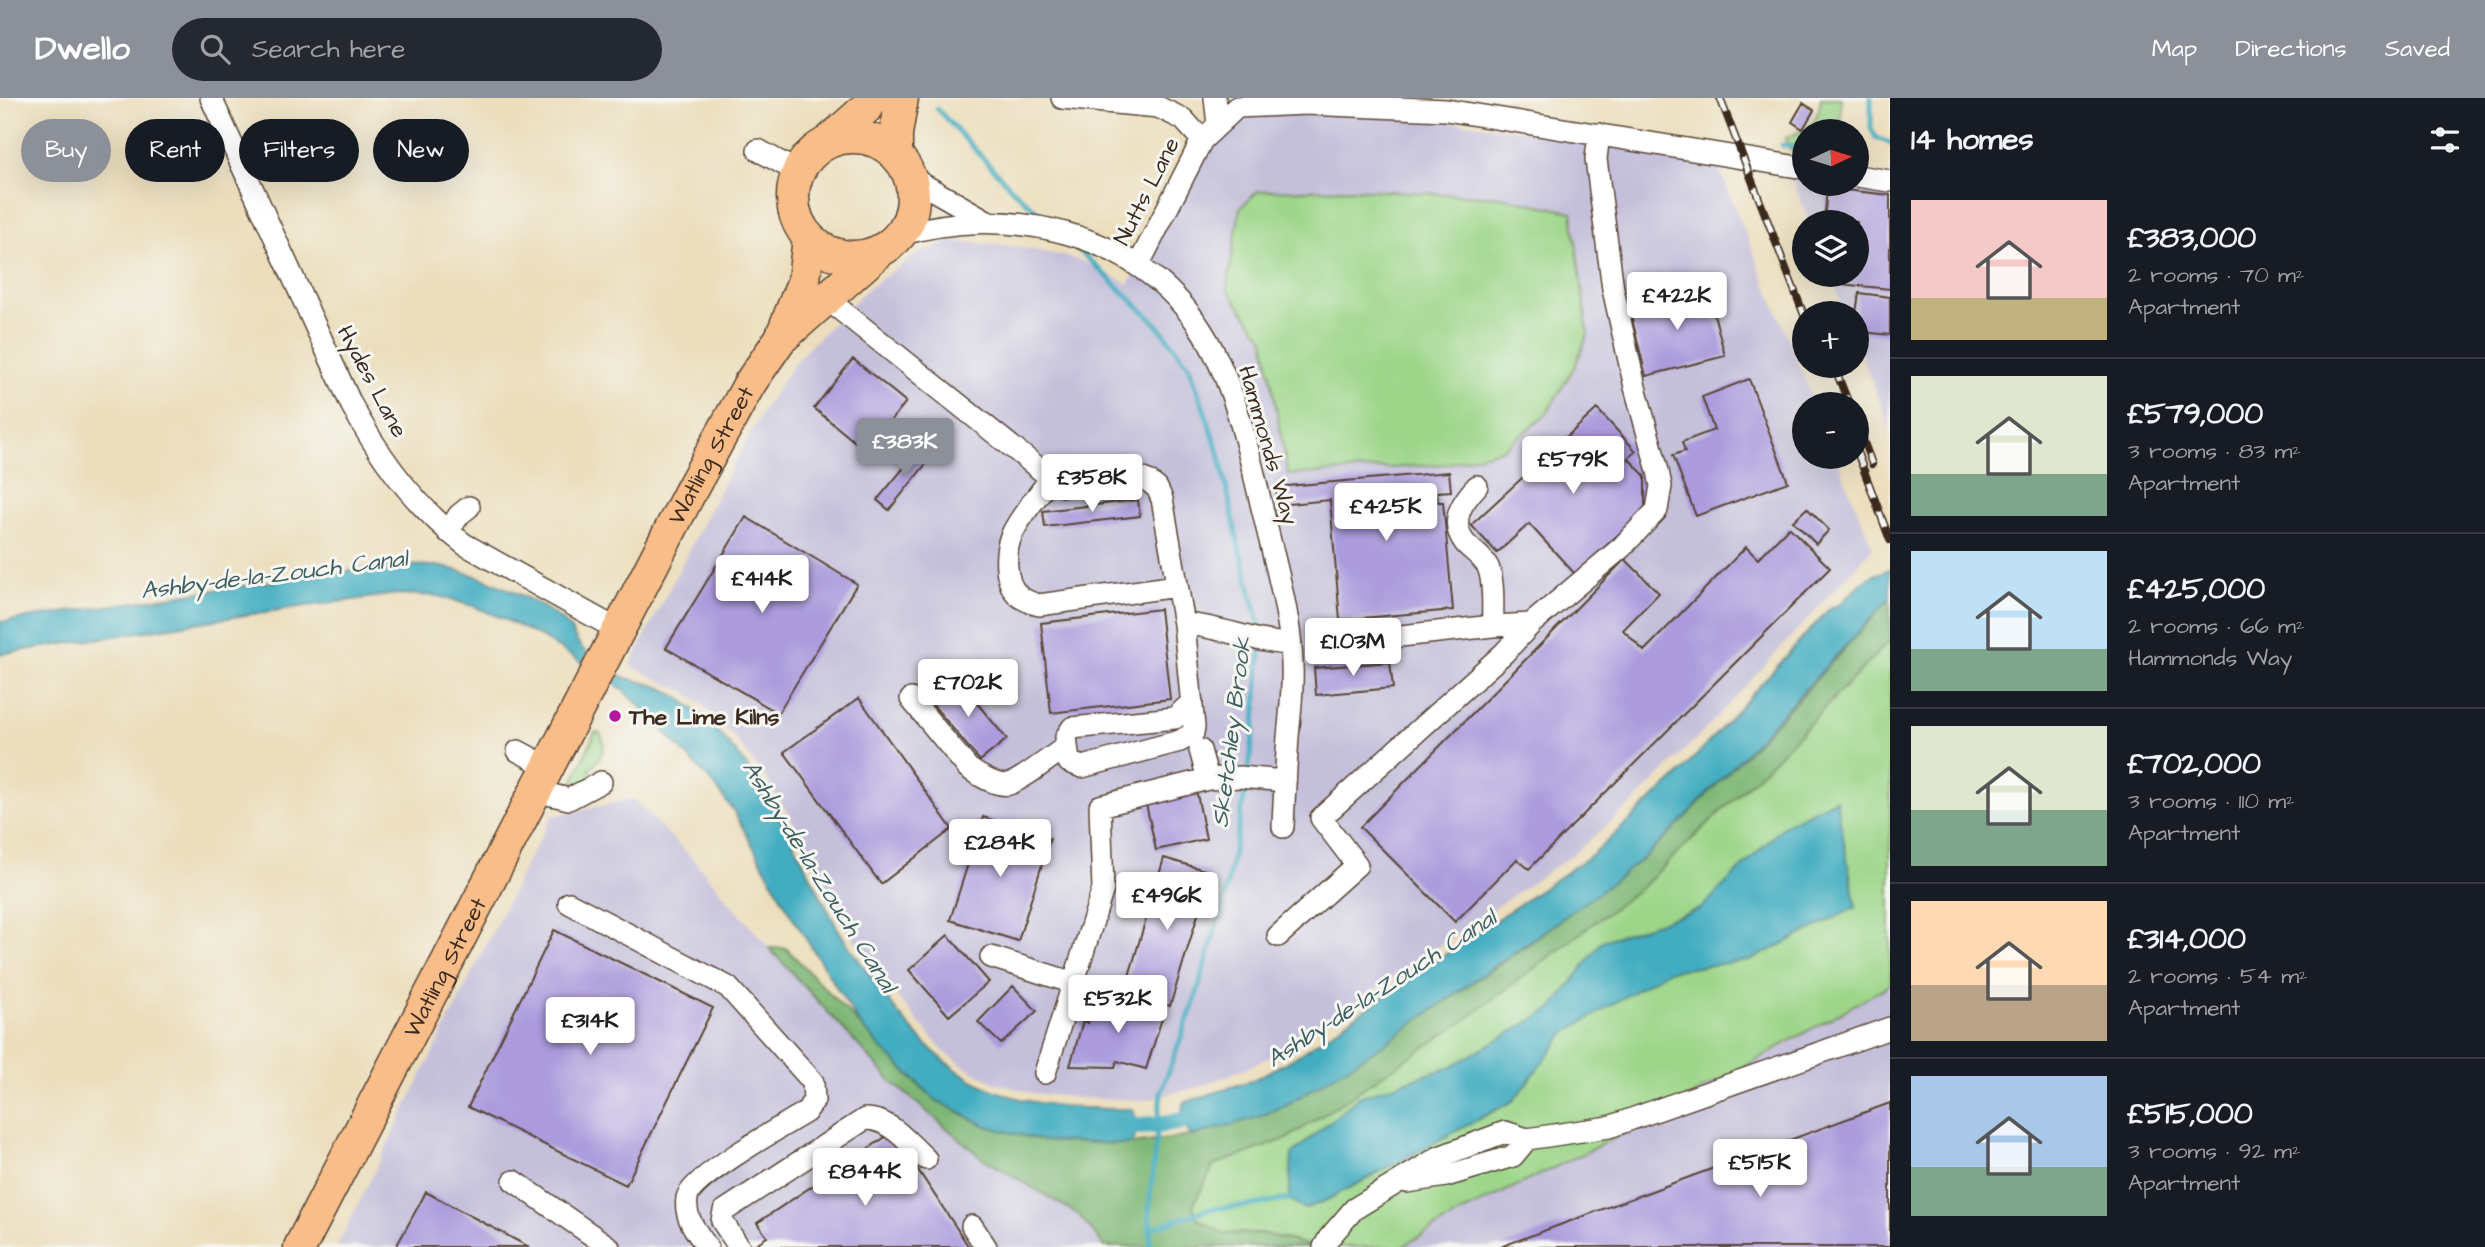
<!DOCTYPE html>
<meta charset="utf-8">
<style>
body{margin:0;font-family:"Architects Daughter",sans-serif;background:#242831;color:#f1f3f6;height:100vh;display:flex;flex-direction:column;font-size:26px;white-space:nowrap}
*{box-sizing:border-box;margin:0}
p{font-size:23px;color:#9ea1a6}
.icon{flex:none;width:38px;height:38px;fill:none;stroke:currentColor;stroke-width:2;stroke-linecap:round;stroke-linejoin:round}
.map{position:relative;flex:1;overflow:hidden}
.details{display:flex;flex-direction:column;background:#171b24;width:595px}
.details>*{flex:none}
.banner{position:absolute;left:21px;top:21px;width:665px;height:63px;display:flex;gap:14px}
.needle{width:46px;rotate:86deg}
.tools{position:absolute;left:1792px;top:21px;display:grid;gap:14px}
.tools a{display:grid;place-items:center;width:77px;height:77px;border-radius:50%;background:#171b24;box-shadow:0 7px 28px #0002;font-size:35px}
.price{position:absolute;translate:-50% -60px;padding:0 16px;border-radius:7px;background:#fff;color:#222;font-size:23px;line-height:46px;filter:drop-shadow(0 2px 4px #0008)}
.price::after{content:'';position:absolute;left:50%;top:42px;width:21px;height:16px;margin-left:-10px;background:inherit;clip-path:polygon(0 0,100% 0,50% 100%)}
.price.on{background:#8c9099;color:#fff}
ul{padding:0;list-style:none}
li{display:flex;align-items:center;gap:21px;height:175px;padding:0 21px}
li+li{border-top:2px solid #363941}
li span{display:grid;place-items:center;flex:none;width:196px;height:140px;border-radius:0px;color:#555}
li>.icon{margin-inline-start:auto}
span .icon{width:84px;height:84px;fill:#fffc;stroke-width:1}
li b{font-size:30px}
h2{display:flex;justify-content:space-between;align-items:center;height:84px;padding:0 21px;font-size:30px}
.pill{padding:0 24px;border-radius:32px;background:#171b24;box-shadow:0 7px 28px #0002;font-size:24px;line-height:63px}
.pill.on{background:#8c9099;color:#fff}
header{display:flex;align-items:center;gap:42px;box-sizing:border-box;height:98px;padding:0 35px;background:#8c9099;color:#fff}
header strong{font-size:33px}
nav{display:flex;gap:38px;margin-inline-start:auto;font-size:24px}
.search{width:490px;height:63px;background:#242831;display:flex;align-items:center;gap:18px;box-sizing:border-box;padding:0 24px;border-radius:38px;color:#9ea1a6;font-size:26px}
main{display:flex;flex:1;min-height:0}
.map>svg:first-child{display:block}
</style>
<header>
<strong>Dwello</strong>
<div class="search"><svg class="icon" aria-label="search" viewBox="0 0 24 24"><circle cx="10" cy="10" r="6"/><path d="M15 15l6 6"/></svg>Search here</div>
<nav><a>Map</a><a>Directions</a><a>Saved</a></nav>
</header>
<main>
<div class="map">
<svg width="1890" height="1149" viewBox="0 0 1890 1149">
<rect width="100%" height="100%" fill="#f6f6f2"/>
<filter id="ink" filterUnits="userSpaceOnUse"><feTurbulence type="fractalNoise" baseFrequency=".0143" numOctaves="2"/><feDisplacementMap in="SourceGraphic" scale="14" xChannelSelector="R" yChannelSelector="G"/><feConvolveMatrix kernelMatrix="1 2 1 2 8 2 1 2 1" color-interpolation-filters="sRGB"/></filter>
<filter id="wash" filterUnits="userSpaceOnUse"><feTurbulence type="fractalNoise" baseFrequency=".00686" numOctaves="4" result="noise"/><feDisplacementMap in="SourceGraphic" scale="28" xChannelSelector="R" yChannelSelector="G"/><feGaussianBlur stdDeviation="1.57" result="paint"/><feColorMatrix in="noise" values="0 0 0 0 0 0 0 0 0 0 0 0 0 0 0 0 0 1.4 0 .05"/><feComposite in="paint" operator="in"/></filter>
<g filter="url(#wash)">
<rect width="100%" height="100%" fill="#ecdebc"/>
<path fill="#c5c0da" d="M1306,6l407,49 102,251h-11v53h32l37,91 -165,179 -74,75 -63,54 -262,178 -51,29 -56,23 -56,14 -68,-2 -46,-5 -37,-10 -31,-17 -22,-16 -63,-75 -33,-48 -46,-93 -15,-26 -18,-28 -29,-38 -31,-33 -20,-16 -57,-27 87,-171 48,-88 33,-49 69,-69 52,-36 32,-12 57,4 57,11 17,5 47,23 42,-87 66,-90z
M1787,67l17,3v16h53l33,-3v248l-33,-85v-31h-12l-15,-38h27v-53h-48z
M633,701l58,58 78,91 123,134 89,75 99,58 25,32h-768l189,-383 26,-48z
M1890,887v262h-489l64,-36 160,-78z"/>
<path fill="#9dd689" stroke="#6c8054" stroke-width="2" d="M1821,0h20v33h-37v19h-14l-4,-12c22,-10 32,-14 35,-40z
M1351,91l150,8 71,15 16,122 -13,32 -30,50 -42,33 -56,15 -159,11 -24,-136 -37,-50 13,-81 18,-17z
M1890,542v345l-265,148 -160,78 -64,36h-85l-55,-14 -37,1 -26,-15 -5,-14 21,-40 74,-27 355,-252 129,-124z
M595,634l5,1c9,15 0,26 -10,36l4,11 -24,10z"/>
<path fill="#7eb775" stroke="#5c704a" stroke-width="2" d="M1890,500v42l-118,122 -129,124 -182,137 -173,115 -74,27 -21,40 5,14 26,15 37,-1 55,14h-211l-26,-32 -98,-58 -89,-75 -123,-134h17l127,132 23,20 50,26 58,15 88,3 59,-8 68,-19 30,-14 95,-59 146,-101 116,-87 34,-33 125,-131z"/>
<path fill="#42adc1" stroke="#3e6c70" stroke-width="2" d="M396,468c16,0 32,-2 47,1 34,6 99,34 124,58 7,7 9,19 18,26 10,8 22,18 34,24 14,7 31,7 45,14 31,16 57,44 78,71 37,49 63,106 91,160 12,24 30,45 45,66 73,104 130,124 255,123l6,18 -7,17 -88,-3 -58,-15 -50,-26 -55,-52 -22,-25 -69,-110 -57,-103 -22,-29 -74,-78 -21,-19 -75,-47 -37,-18 -31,-13 -35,-10 -41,-2 -112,15 -285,45v-32l328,-49z
M1890,471v29l-210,225 -34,33 -45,35 -217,153 -95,59 -30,14 -68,19 -9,-14 1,-19 70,-23 38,-20 302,-206 84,-77 154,-170 8,-2 28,-27z
M1836,701l20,108 -105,53 -83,11 -103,62 -52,68 -188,100 -20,8 -16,-10 3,-45 67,-57 91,-30 103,-59 49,-67 98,-32 85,-84z"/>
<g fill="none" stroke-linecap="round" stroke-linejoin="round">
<path stroke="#42adc1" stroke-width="5" d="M1871,0v30l5,10 14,5
M937,11l75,80 29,26
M1782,47l22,2
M1080,153l76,72 33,43 30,87 20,93 23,89
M1248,676l7,-52 6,-78
M1150,1131l58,-20 40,-3 41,-7
M1151,1149l-2,-39 12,-116 35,-95 29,-102 22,-111"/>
<path stroke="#42adc1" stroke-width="18" d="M1115,1029c31,0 60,-3 90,-11"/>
</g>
<g id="blocks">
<path fill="#ac9bdd" d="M1803,5l11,7 -11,19 -11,-7z
M1827,90l63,7v94l-50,-5 -4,-9h21v-53h-33z
M1707,189l18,69 -79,20 -17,-69z
M1859,195l31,4v38l-28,-3 -6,-19z
M853,261l53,43 -40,49 -52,-43z
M1749,281l39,103 -92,34 -23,-61 12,-4 -3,-9 32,-12 -12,-33z
M1597,311l39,42 -8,7 17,18v34l-70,64 -46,-50 -32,29 -26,-28z
M922,348l11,9 -44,55 -12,-10z
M1449,374l2,19 -14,1 1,10h5l10,108 -113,10 -10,-120 -52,5 -2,-18z
M1138,402l2,16 -95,11 -2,-16z
M1807,410l22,22 -13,14 -23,-23z
M746,419l111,67 -79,129 -112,-65z
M1789,429l41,41 -301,301 -12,-10 -62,63 -95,-95 265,-268 34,34 -36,37 21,21 102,-104 12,12z
M1160,511l10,90 -119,14 -10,-90z
M1390,564l3,26 -77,7 -2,-27z
M955,579l52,62 -27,22 -52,-62z
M859,600l93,131 -71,55 -97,-132z
M1196,691l10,50 -50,11 -11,-51z
M983,719l67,22 -32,102 -68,-21z
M1164,760l47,14 -41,134 -46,-13z
M554,832l159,78 -87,177 -158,-78z
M948,837l41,47 -40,34 -40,-46z
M1013,888l24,25 -36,33 -23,-22z
M1124,898l41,13 -19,60 -29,-8 -2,6 -45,-1 13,-45 5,2 6,-21 27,8z
M1890,1005v144h-390z
M893,1034l76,115h-218l16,-10 -10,-14z
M426,1094l24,13 79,42h-133z"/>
</g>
</g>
<g filter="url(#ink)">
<use href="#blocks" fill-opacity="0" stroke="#564536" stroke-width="2"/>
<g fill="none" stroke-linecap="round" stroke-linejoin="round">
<g stroke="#564536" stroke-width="24">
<path id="minor" d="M211,0l140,306c28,53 65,103 113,140l154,86
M1062,0l96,9 25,12 19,21
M1215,0l3,27
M758,52l40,22
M1857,78l33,5
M910,79l77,44
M899,137c107,-32 240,-4 303,96 34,54 47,124 62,185 10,43 23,87 27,130 3,30 0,61 -3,91 -2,30 -4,60 -5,90
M1138,168l64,-126 35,-33 69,-3 140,6 358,58
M827,201l230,184 7,3 74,-9 10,4 9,7 5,11 22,125 10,103 -1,6 -13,8 -98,26 -13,-5 -3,-25 6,-9 103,-10 17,-16
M1050,381c-12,17 -29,36 -38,55 -8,17 -8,49 7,62 6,5 13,7 20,9l138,-19
M1477,388c-16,17 -28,36 -12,57 7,8 18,14 23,24 7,16 4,41 5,59
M448,434l11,-17 10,-8
M1184,526c37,2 70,19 107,20
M1327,546l166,-18 38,-2 91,-77 35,-37 4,-24 -3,-15 -23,-84 -22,-98 -17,-130 3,-25
M911,601l57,69c9,7 30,19 41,16 14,-4 44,-29 57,-37
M1200,652l8,29
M518,653l30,16
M535,693l34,8 32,-17
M569,805l159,84 85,95 1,18 -8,12c-22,13 -115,66 -119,86 -3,20 9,33 20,49
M1278,838l79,-71 -36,-47 183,-165 27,-29
M991,859l83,26
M1045,975l58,-184 -3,-83 108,-27 32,-2 45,4
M514,1083l95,66
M1407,1084l39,-6 67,-20 14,-17
M972,1128l14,21
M739,1149l-17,-26 2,-10 141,-92c25,-1 43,24 61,40
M1324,1149l5,-9 25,-29 85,-52 66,-25 22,7 82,-12 281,-99"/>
</g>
<g stroke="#564536" stroke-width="35">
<g id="highway">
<circle cx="853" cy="99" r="60"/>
<path d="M828,44l38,-34 8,-10"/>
<path d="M896,56v-20l6,-36"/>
<path d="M784,238l96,-85"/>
<path id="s1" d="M300,1149l391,-757 59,-107 31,-45 23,-58 5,-42"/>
</g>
</g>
<use href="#minor" stroke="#fff" stroke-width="21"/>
<use href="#highway" stroke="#f8bd88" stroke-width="32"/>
<g stroke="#3b2a1e" stroke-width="8">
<path id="rail" d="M1720,0l84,217
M1834,268l15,38
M1857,326l15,40
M1857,354l33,88"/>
</g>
<use href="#rail" stroke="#f6f6f2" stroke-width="5" stroke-dasharray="16" stroke-linecap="butt"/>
</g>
</g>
<circle fill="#b5179e" stroke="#f6f6f2" stroke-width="2.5" cx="615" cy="618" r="7"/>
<g text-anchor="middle" stroke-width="6" stroke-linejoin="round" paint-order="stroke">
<g font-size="23" fill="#3b2a1e" stroke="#f6f6f2">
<text transform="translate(1146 93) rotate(-63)" y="8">Nutts Lane</text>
<text transform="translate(373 283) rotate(62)" y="8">Hydes Lane</text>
<text transform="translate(1269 347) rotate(74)" y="8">Hammonds Way</text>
<text dy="8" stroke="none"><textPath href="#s1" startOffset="892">Watling Street</textPath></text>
<text dy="8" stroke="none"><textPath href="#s1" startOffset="315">Watling Street</textPath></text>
</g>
<g font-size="23" font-weight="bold" fill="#3b2a1e" stroke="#f6f6f2" text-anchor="start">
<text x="629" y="626">The Lime Kilns</text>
</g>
<g font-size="24" font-style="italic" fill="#3e5e5f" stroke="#f6f6f2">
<text transform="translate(274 476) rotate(-7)" y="8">Ashby-de-la-Zouch Canal</text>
<text transform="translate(1231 634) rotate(-83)" y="8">Sketchley Brook</text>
<text transform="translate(820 778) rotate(58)" y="8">Ashby-de-la-Zouch Canal</text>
<text transform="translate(1381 890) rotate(-33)" y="8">Ashby-de-la-Zouch Canal</text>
</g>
</g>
</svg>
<div class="tools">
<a><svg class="needle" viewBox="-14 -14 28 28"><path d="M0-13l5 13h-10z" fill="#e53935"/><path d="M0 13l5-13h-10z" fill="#9ea1a6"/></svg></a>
<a><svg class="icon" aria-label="layers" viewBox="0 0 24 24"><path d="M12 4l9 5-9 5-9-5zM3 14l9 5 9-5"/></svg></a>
<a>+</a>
<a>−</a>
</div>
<b class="price" style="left:1677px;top:234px">£422K</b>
<b class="price on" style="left:905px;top:380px">£383K</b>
<b class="price" style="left:1573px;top:398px">£579K</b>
<b class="price" style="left:1092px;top:416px">£358K</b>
<b class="price" style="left:1386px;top:445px">£425K</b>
<b class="price" style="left:762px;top:517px">£414K</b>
<b class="price" style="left:1353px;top:580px">£1.03M</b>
<b class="price" style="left:968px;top:621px">£702K</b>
<b class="price" style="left:1000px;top:781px">£284K</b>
<b class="price" style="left:1167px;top:834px">£496K</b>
<b class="price" style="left:1118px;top:937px">£532K</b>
<b class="price" style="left:590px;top:959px">£314K</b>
<b class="price" style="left:1760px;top:1101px">£515K</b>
<b class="price" style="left:865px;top:1110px">£844K</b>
<div class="banner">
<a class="pill on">Buy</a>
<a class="pill">Rent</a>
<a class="pill">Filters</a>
<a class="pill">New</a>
</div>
</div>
<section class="details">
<h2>14 homes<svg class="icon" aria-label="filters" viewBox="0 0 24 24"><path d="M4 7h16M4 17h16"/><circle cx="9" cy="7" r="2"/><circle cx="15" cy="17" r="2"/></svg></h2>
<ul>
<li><span style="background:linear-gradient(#f6c9c9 70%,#c2b280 0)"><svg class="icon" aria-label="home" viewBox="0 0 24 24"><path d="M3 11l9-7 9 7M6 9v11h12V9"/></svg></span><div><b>£383,000</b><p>2 rooms · 70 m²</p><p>Apartment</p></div></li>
<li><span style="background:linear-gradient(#dfe7d0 70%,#7fa58c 0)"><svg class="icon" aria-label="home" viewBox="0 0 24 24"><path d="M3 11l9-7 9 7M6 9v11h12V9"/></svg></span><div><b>£579,000</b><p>3 rooms · 83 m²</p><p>Apartment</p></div></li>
<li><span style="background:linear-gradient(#bfe0f5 70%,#7fa58c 0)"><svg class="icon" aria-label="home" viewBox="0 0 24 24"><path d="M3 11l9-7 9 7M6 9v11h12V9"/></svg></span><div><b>£425,000</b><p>2 rooms · 66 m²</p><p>Hammonds Way</p></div></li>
<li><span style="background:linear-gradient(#dfe7d0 60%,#7fa58c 0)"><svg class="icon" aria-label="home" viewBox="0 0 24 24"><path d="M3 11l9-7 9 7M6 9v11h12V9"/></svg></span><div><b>£702,000</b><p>3 rooms · 110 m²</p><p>Apartment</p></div></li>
<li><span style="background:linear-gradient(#ffd9b3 60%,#b9a48a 0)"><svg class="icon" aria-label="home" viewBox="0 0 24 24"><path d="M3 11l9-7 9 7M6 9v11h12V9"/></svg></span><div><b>£314,000</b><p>2 rooms · 54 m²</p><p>Apartment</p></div></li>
<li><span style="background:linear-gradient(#a9c7e8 65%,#7fa58c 0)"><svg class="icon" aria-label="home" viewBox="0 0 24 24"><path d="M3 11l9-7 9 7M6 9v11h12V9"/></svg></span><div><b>£515,000</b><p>3 rooms · 92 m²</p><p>Apartment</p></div></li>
</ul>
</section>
</main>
